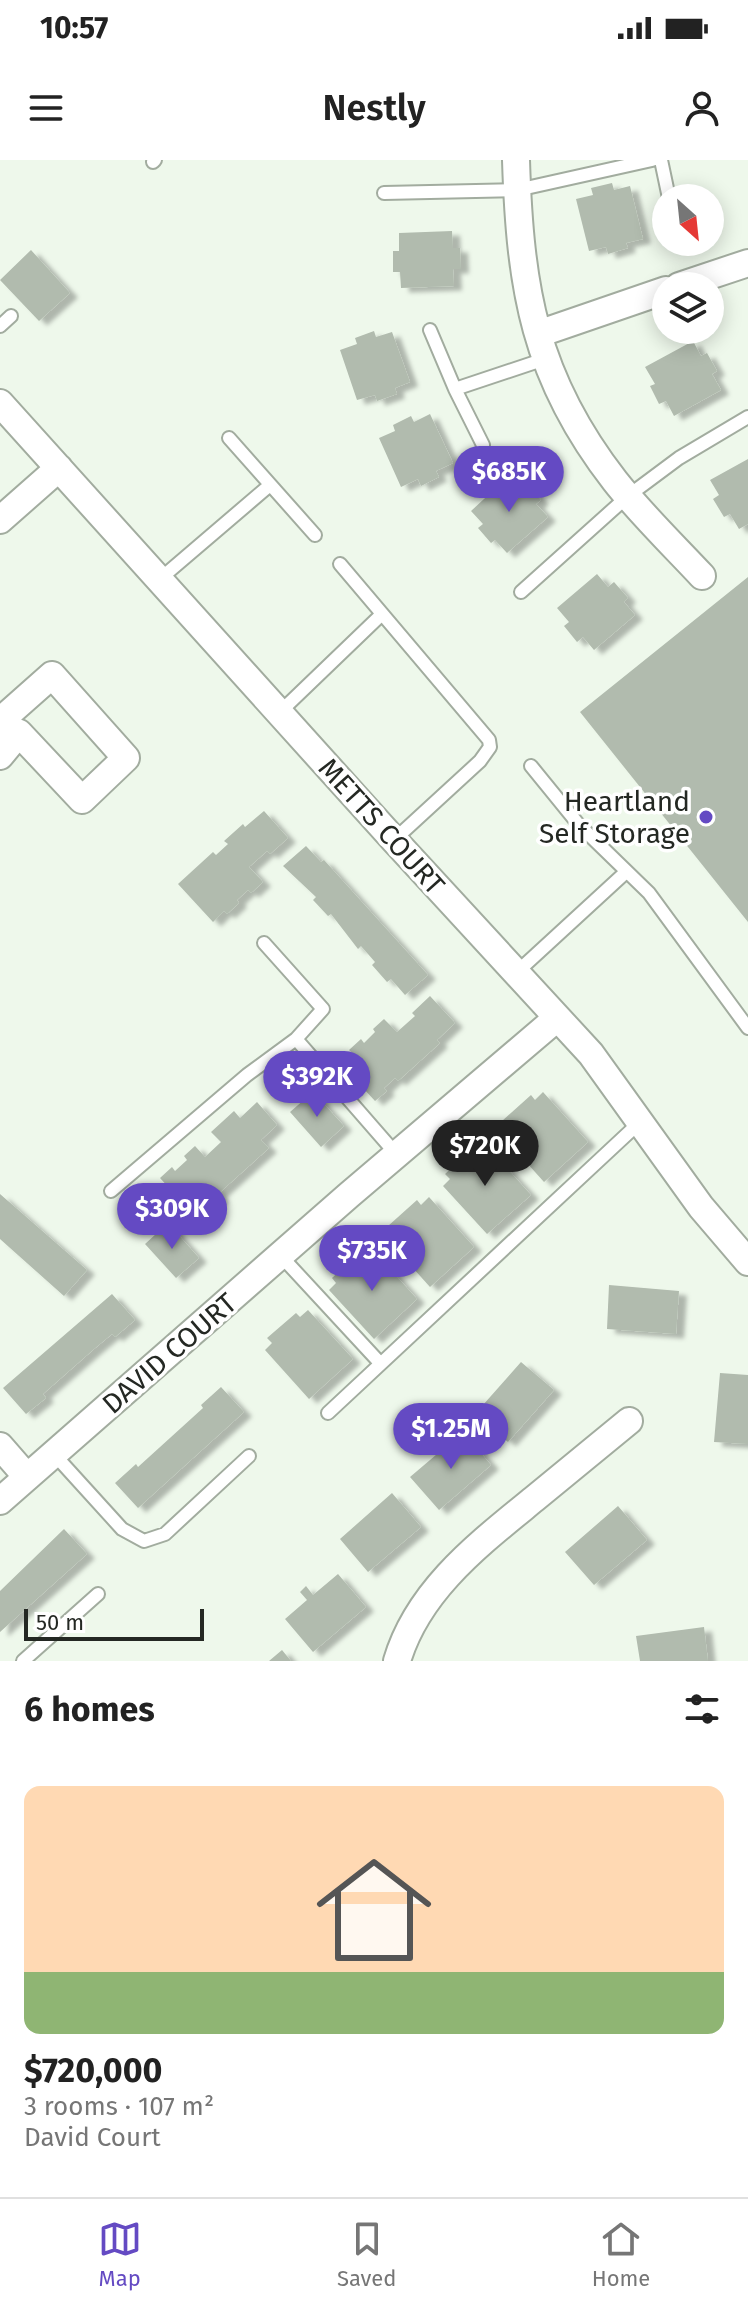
<!DOCTYPE html>
<meta charset="utf-8">
<style>
body{margin:0;font-family:"Fira Sans",sans-serif;background:#f6f6f6;color:#222;height:100vh;display:flex;flex-direction:column;font-size:30px;white-space:nowrap}
*{box-sizing:border-box;margin:0}
p{font-size:26px;color:#767676}
.icon{flex:none;width:44px;height:44px;fill:none;stroke:currentColor;stroke-width:2;stroke-linecap:round;stroke-linejoin:round}
.map{position:relative;height:1501px;overflow:hidden}
.side{display:flex;flex-direction:column;background:#fff;flex:1}
.side>*{flex:none}
.needle{width:52px;rotate:153deg}
.tools{position:absolute;left:652px;top:24px;display:grid;gap:16px}
.tools a{display:grid;place-items:center;width:72px;height:72px;border-radius:50%;background:#fff;box-shadow:0 4px 20px #0003;font-size:40px}
.scale{position:absolute;left:24px;bottom:20px;width:180px;box-sizing:border-box;padding-left:8px;border:4px solid #242823;border-top:0;font-size:22px;line-height:28px;white-space:nowrap;color:#242823;-webkit-text-stroke:6px #fff;paint-order:stroke}
.price{position:absolute;translate:-50% -68px;padding:0 18px;border-radius:28px;background:#644ac3;color:#fff;font-size:26px;line-height:52px;filter:drop-shadow(0 2px 4px #0008)}
.price::after{content:'';position:absolute;left:50%;top:48px;width:24px;height:18px;margin-left:-12px;background:inherit;clip-path:polygon(0 0,100% 0,50% 100%)}
.price.current{background:#222;color:#fff}
ul{padding:0;list-style:none}
li{display:grid;align-content:center;gap:16px;height:424px;padding:0 24px}
li span{display:grid;place-items:center;height:248px;border-radius:16px;color:#555}
li>.icon{margin-inline-start:auto}
span .icon{width:144px;height:144px;fill:#fffc;stroke-width:1}
li b{font-size:34px}
h2{display:flex;justify-content:space-between;align-items:center;height:96px;padding:0 24px;font-size:34px}
.status{display:flex;justify-content:space-between;align-items:center;height:56px;padding:0 40px;background:#fff;direction:ltr}
.status svg{height:22px;fill:currentColor}
header{display:flex;justify-content:space-between;align-items:center;height:104px;padding:0 24px;background:#fff;font-size:36px;font-weight:600}
.tabs{display:flex;justify-content:space-around;align-items:center;height:112px;border-top:2px solid #e0e0e0;background:#fff;font-size:22px;color:#767676}
.tabs a{display:grid;justify-items:center;gap:4px}
.tabs .current{color:#644ac3}
.map>svg:first-child{display:block}
</style>
<div class="status"><b>10:57</b><svg viewBox="0 0 49 12"><path d="M0 12V9h3v3zM5 12V6h3v6zM10 12V3h3v9zM15 12V0h3v12zM26 1h20v11H26zM47 4h2v5h-2z"/></svg></div>
<header><svg class="icon" aria-label="menu" viewBox="0 0 24 24"><path d="M4 6h16M4 12h16M4 18h16"/></svg>Nestly<svg class="icon" aria-label="person" viewBox="0 0 24 24"><circle cx="12" cy="8" r="4"/><path d="M4 21q1-7 8-7t8 7"/></svg></header>
<div class="map">
<svg width="748" height="1501" viewBox="0 0 748 1501">
<defs>
<filter id="shadow"><feDropShadow dx="8" dy="4.5" stdDeviation="2" flood-color="#0004"/></filter>
</defs>
<rect width="100%" height="100%" fill="#eef8eb"/>
<path fill="#b1bbae" filter="url(#shadow)" d="M612,23l2,7 16,-4 13,53 -17,4 2,5 -20,6 -2,-7 -17,4 -13,-52 17,-4 -2,-7z
M452,71l1,17h7l1,21h-8l1,17 -53,2 -1,-16h-7v-21h6v-18z
M31,90l39,43 -31,28 -39,-41z
M374,171l2,6 16,-5 18,50 -15,6 2,6 -20,7 -2,-6 -18,5 -17,-50 17,-6 -2,-6z
M693,181l8,15 6,-3 10,18 -5,3 9,16 -47,26 -8,-15 -7,3 -9,-18 5,-2 -10,-17z
M430,254l23,49 -17,8 3,6 -18,9 -3,-7 -17,8 -22,-49 16,-7 -2,-6 18,-9 3,6z
M748,299v65l-9,5 -9,-15 -6,3 -11,-18 6,-4 -9,-15z
M510,315l12,13 5,-4 14,16 -5,4 12,13 -41,36 -12,-13 -4,3 -13,-15 5,-4 -12,-13z
M597,414l11,13 6,-5 14,16 -4,4 11,13 -41,35 -11,-13 -6,5 -13,-16 5,-4 -12,-14z
M748,417v345l-168,-210z
M264,651l24,27 -18,16 -3,-3 -18,16 14,15 -12,11 -3,-3 -11,10 2,3 -12,11 -3,-3 -11,11 -35,-38 35,-32 3,3 12,-11 -4,-3 19,-17 2,3z
M306,686l15,16 3,-2 104,115 -23,20 -14,-16 -4,3 -15,-17 3,-3 -14,-16 -3,3 -27,-35 -3,2 -15,-16 3,-3 -33,-31z
M430,836l25,27 -18,17 3,3 -42,38 -3,-3 -11,10 3,3 -12,10 -34,-37 11,-11 -3,-3 12,-11 3,4 11,-11 -2,-3 11,-10 13,13 18,-16 -3,-3z
M313,932l31,34 -23,21 -31,-35z
M543,932l45,50 -44,40 -44,-49 7,-7 -5,-5 29,-26 4,5z
M257,942l20,23 -16,15 8,8 -51,46 3,4 -26,18 -35,-38 12,-11 3,4 12,-11 -3,-4 11,-10 10,11 16,-15 -10,-10 23,-21 6,7z
M486,985l45,50 -44,39 -44,-48 7,-7 -5,-5 28,-26 5,4z
M0,1034l87,76 -23,26 -64,-57z
M429,1037l45,50 -44,40 -44,-49 7,-7 -5,-5 29,-26 4,5z
M168,1063l31,35 -23,20 -31,-34z
M372,1089l45,50 -43,40 -45,-49 7,-7 -4,-5 28,-26 4,5z
M609,1125l70,6 -3,43 -69,-5z
M112,1134l23,26 -20,17 -3,-3 -18,15 -51,45 3,4 -20,16 -23,-26z
M308,1150l45,49 -44,40 -44,-49 7,-7 -5,-5 29,-25 4,4z
M521,1202l33,28 -46,52 -33,-28z
M720,1213l28,2v69l-34,-2z
M221,1227l23,25 -106,96 -23,-25 21,-19 2,3 65,-59 -2,-3z
M463,1272l28,33 -52,45 -29,-33z
M392,1333l29,34 -53,45 -28,-33z
M618,1346l29,34 -53,45 -29,-33z
M64,1369l23,25 -87,78v-41z
M338,1414l28,33 -53,45 -28,-33 22,-19 -7,-8 6,-6 7,9z
M704,1467l4,34h-68l-4,-25z
M282,1490l9,11h-22z"/>
<g fill="none" stroke-linecap="round" stroke-linejoin="round">
<g stroke="#a2ac9f" stroke-width="16">
<path id="lane" d="M661,0l8,38
M153,2l2,-2
M384,33l133,-3 135,-30
M0,166l11,-10
M430,170l25,59
M229,278l86,97
M483,285l-28,-56 90,-30
M340,404l149,176 1,7 -10,14 -86,79
M160,419l110,-94
M521,432l107,-96 51,-38 69,-41
M280,552l102,-98
M531,606l48,59 70,68 99,135
M264,783l59,66 -27,30 101,116
M516,813l110,-101
M111,1031l136,-116 49,-36
M281,1096l99,107
M328,1253l311,-290
M53,1293l69,76 22,12 21,-7 84,-78
M23,1501l75,-67"/>
</g>
<g stroke="#a2ac9f" stroke-width="30">
<path id="street" d="M516,0c4,128 18,217 99,321 26,33 58,64 87,95
M679,126l69,-23
M538,174l128,-44
M0,243l394,437 197,214 110,153 47,55
M0,360l59,-52
M0,561l52,-46 74,83 -44,42 -63,-67
M0,596l19,-23 -16,-7
M0,1286l27,31
M0,1341l349,-306 208,-177
M397,1501c21,-71 82,-117 137,-162 32,-26 63,-52 95,-78"/>
</g>
<use href="#lane" stroke="#fff" stroke-width="12"/>
<use href="#street" stroke="#fff" stroke-width="26"/>
</g>
<circle fill="#644ac3" stroke="#fff" stroke-width="3" cx="706" cy="657" r="8"/>
<g text-anchor="middle" stroke-width="7" stroke-linejoin="round" paint-order="stroke">
<g font-size="28" fill="#242823" stroke="#fff" text-anchor="end">
<text x="690" y="651">Heartland<tspan x="690" dy="32">Self Storage</tspan></text>
</g>
<g font-size="28" fill="#242823" stroke="#fff">
<text transform="translate(382 666) rotate(48)" y="10">METTS COURT</text>
<text transform="translate(169 1193) rotate(-41)" y="10">DAVID COURT</text>
</g>
</g>
</svg>
<div class="tools">
<a><svg class="needle" viewBox="-14 -14 28 28"><path d="M0-13l5 13h-10z" fill="#e53935"/><path d="M0 13l5-13h-10z" fill="#767676"/></svg></a>
<a><svg class="icon" aria-label="layers" viewBox="0 0 24 24"><path d="M12 4l9 5-9 5-9-5zM3 14l9 5 9-5"/></svg></a>
</div>
<div class="scale">50 m</div>
<b class="price" style="left:509px;top:354px">$685K</b>
<b class="price" style="left:317px;top:959px">$392K</b>
<b class="price current" style="left:485px;top:1028px">$720K</b>
<b class="price" style="left:172px;top:1091px">$309K</b>
<b class="price" style="left:372px;top:1133px">$735K</b>
<b class="price" style="left:451px;top:1311px">$1.25M</b>
</div>
<section class="side">
<h2>6 homes<svg class="icon" aria-label="filters" viewBox="0 0 24 24"><path d="M4 7h16M4 17h16"/><circle cx="9" cy="7" r="2"/><circle cx="15" cy="17" r="2"/></svg></h2>
<ul>
<li><span style="background:linear-gradient(#ffd9b3 75%,#8fb573 0)"><svg class="icon" aria-label="home" viewBox="0 0 24 24"><path d="M3 11l9-7 9 7M6 9v11h12V9"/></svg></span><div><b>$720,000</b><p>3 rooms · 107 m²</p><p>David Court</p></div></li>
</ul>
</section>
<nav class="tabs">
<a class="current"><svg class="icon" aria-label="map" viewBox="0 0 24 24"><path d="M3 6l6-2 6 2 6-2v14l-6 2-6-2-6 2zM9 4v14M15 6v14"/></svg>Map</a>
<a><svg class="icon" aria-label="saved" viewBox="0 0 24 24"><path d="M7 4h10v16l-5-4-5 4z"/></svg>Saved</a>
<a><svg class="icon" aria-label="home" viewBox="0 0 24 24"><path d="M3 11l9-7 9 7M6 9v11h12V9"/></svg>Home</a>
</nav>
